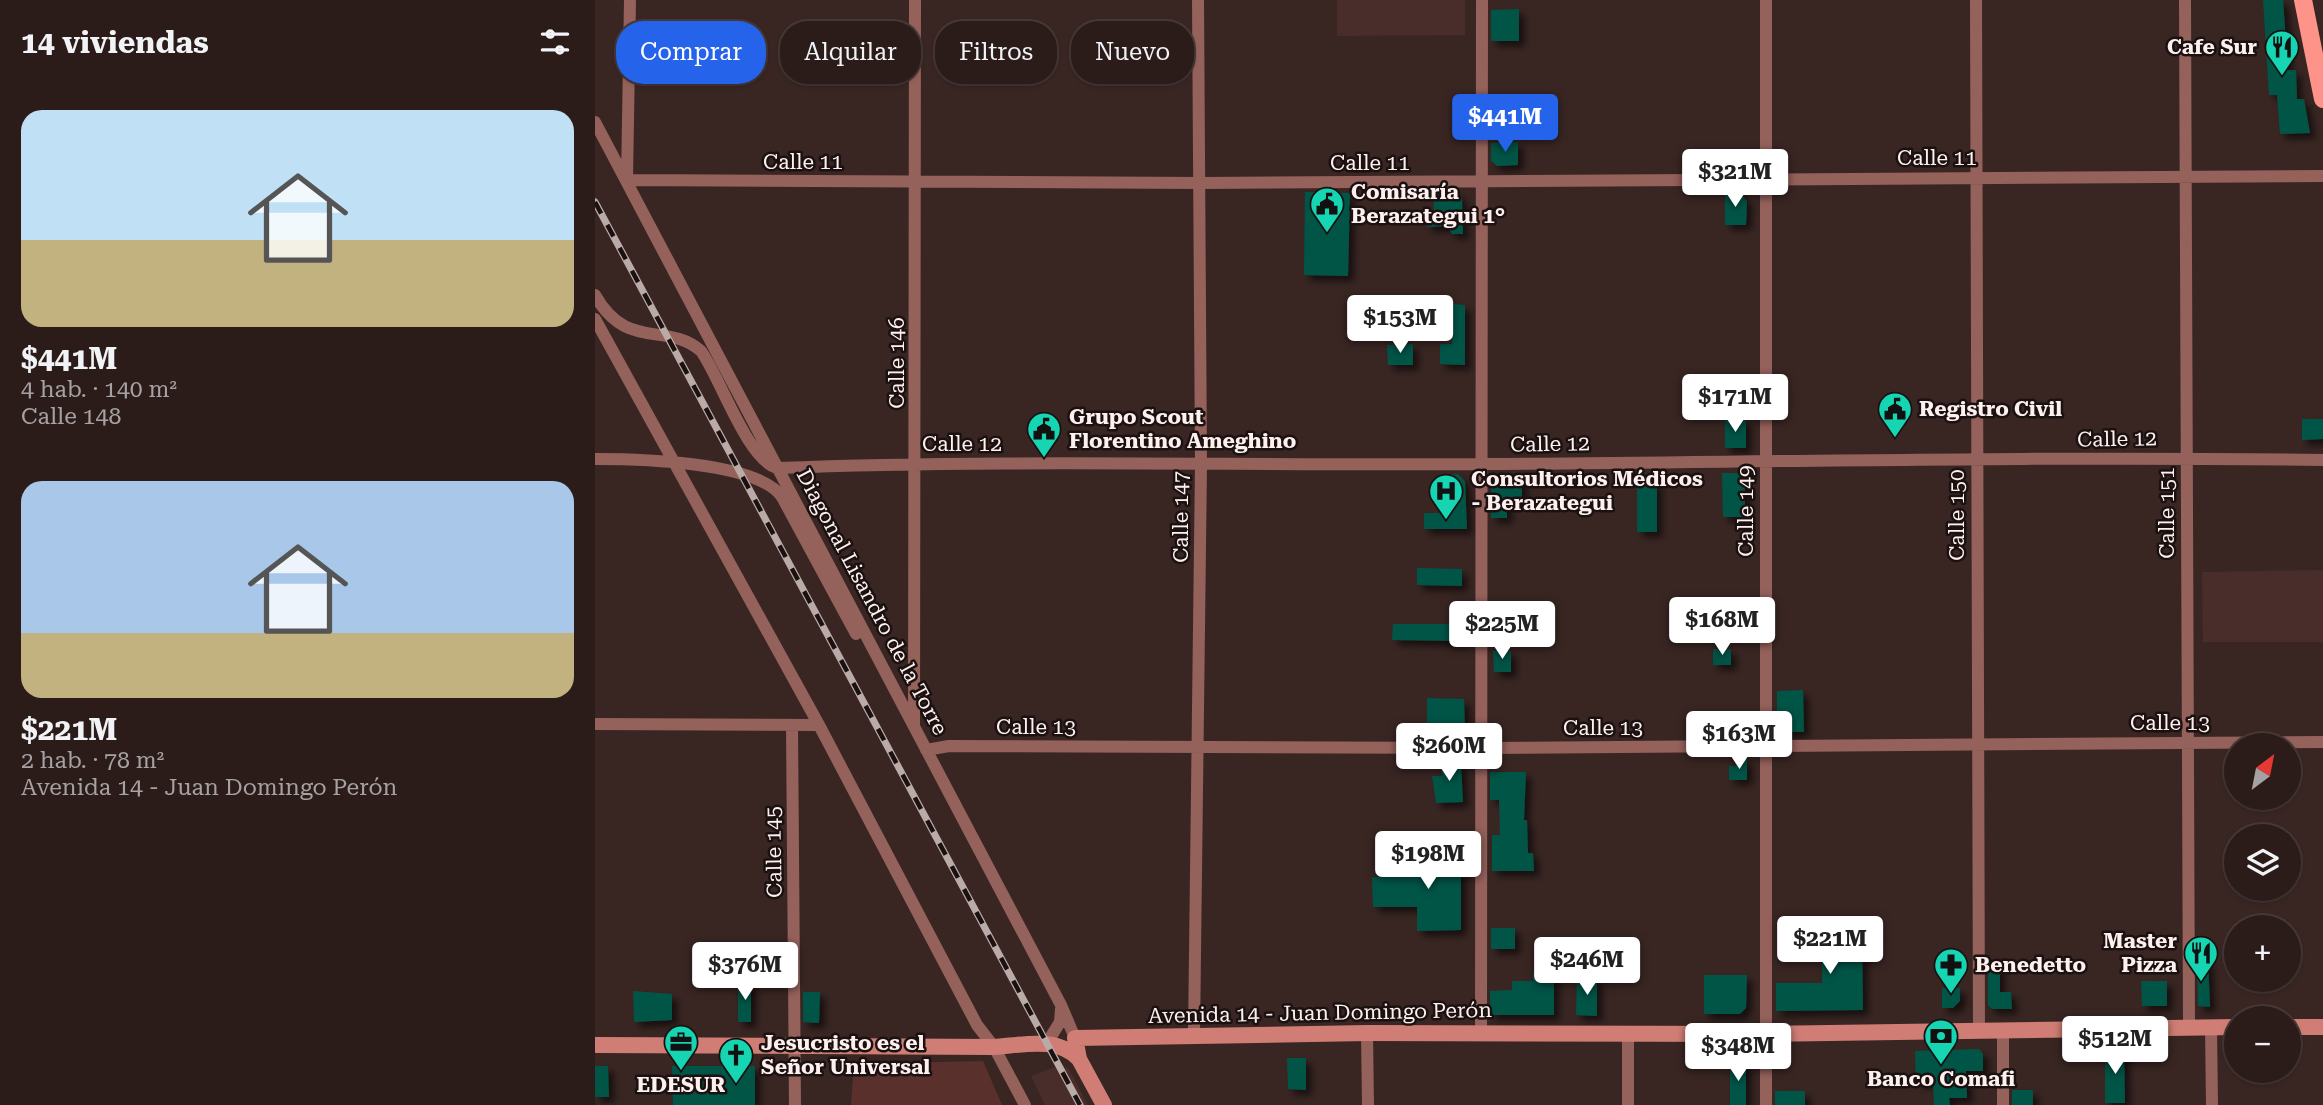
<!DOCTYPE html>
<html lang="es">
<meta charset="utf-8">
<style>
body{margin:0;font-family:"Roboto Serif",serif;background:#372927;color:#f1f3f6;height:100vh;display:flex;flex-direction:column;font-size:26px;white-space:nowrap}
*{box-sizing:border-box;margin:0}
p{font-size:23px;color:#a6a1a2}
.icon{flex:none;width:38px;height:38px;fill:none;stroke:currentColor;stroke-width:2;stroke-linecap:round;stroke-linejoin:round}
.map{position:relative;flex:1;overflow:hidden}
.side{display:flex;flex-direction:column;background:#2b1c1a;width:595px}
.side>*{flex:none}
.guide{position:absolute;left:21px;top:21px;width:665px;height:63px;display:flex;gap:14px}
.needle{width:46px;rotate:32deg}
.buttons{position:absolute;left:1629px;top:733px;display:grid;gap:14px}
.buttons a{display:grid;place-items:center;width:77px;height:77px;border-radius:50%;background:#2b1c1a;box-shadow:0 2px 5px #0004,0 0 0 2px #473a39;font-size:35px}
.price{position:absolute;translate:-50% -60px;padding:0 16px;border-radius:7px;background:#fff;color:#222;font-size:23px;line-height:46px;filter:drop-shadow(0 2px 4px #0008)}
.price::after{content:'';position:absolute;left:50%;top:42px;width:21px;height:16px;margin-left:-10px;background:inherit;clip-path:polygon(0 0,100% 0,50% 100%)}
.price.current{background:#2563eb;color:#fff}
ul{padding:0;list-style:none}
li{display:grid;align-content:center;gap:14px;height:371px;padding:0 21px}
li span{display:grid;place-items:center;height:217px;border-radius:21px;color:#555}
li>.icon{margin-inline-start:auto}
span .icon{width:126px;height:126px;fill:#fffc;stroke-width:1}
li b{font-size:30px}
h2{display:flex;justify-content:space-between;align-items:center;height:84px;padding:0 21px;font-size:30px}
.tag{padding:0 24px;border-radius:28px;background:#2b1c1a;box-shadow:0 2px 5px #0004,0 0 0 2px #473a39;font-size:24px;line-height:63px}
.tag.current{background:#2563eb;color:#fff}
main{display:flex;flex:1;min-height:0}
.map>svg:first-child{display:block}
</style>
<main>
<section class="side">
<h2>14 viviendas<svg class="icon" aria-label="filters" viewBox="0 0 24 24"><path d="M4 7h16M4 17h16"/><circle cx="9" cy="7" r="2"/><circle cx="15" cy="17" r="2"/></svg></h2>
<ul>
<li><span style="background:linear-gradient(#bfe0f5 60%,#c2b280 0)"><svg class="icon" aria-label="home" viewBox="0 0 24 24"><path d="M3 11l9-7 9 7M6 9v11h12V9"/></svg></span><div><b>$441M</b><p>4 hab. · 140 m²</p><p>Calle 148</p></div></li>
<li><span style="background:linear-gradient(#a9c7e8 70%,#c2b280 0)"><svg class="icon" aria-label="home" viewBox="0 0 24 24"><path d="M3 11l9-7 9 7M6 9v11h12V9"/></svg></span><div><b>$221M</b><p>2 hab. · 78 m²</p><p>Avenida 14 - Juan Domingo Perón</p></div></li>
</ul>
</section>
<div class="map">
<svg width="1728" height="1105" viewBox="0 0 1728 1105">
<defs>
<filter id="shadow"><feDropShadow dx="5.5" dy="5.5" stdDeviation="3.5" flood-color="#0009"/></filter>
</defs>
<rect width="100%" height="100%" fill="#392623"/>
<path fill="#482d2a" d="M742,0h128v35l-128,1z
M1728,570v72h-120l-1,-70z
M466,1065l8,4 19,36h-43l-14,-29z"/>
<path fill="#5a302c" d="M388,1061l19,44h-151l3,-41z"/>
<path fill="#055546" filter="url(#shadow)" d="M1668,0h20l5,70h8l1,29h7l6,34 -30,1 -3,-39h-8z
M924,9v32h-28v-31z
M923,142v23l-21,1 -6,-5v-18z
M710,192l45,1 -2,83 -44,-1z
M838,192h23l6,7 1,35h-11l-5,-8 -20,1 -1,-15h8z
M1130,193h15l7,8 -1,24h-21z
M858,304l12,1v60l-25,-1v-20h12z
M818,344v21h-25l-1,-20z
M1130,419h21v29h-21z
M1707,419h21v20l-21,1z
M1127,473h15l8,7v37h-22z
M863,474l7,7 2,48h-43v-16h20v-38z
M907,474h20v23h-15v21h-16v-40h11z
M1042,481l20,1v50h-20z
M822,568l45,1v17l-45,-1z
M798,624h68v17l-69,-1z
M1118,649h18v16h-18z
M898,651h18v21h-17z
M1208,690l1,42h-27v-41z
M832,698l37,1 1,30 -4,3h-34z
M1141,759h11v21h-18v-14h7z
M846,760h15l5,4 2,38 -27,1 -4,-27h10z
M895,772h36l-2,48h3l1,33h5l1,18h-42v-36h8l-1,-35h-9z
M830,846h36v84l-44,1v-24h-44l-1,-30h53z
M1227,927h40l1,83 -87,1v-28h46z
M896,928h24v21h-24z
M1602,960h11l2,47 -12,-1z
M1393,964h12v28h11l1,17h-20l-4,-4z
M938,973h21v42h-64v-24l22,-1v-9h21z
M1109,975h43l-1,33 -6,6h-36z
M982,977l20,1v38l-21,-1z
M1546,981h26v25h-25z
M143,982h13v40h-13z
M1347,988h18v13l-7,7h-11z
M38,991l39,3v26l-38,2z
M208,992h17l-1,31 -16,-1z
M1384,1049l4,5v17h-17l1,27h-18l1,7h-16l-1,-23 -17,1 -1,-32z
M1510,1049h19l1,54h-20z
M692,1058h19v32l-18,-1z
M1135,1059h9l7,6v40h-16z
M0,1066h13l1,31h-14z
M77,1066h83v39h-82z
M1417,1090h21v15h-21z
M1180,1091h30v14h-30z"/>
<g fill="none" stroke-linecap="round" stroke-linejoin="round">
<path stroke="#95615b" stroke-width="12" d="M1381,0l3,1030
M1590,0l4,1026
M0,122l466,883 14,33
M32,180l574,3 1122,-7
M32,180l3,-180
M0,295c32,57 72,26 106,56 19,26 46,108 76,117 236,-9 471,-2 707,-4 280,-2 559,-8 839,-4
M0,319l224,406 158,300 17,22 31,58
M0,459c41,0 162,2 187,38l74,137
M0,724l224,1
M319,724l1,-724
M197,725l3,380
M331,750l23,-4 532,2 842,-6
M1616,1027l1,78
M886,1032l1,-1032
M772,1033l1,72
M599,1035l7,-571 -3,-464
M452,1043l13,-21 1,-13
M1033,1105v-71
M1171,1105v-1105
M1408,1105v-74"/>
<path stroke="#d07e75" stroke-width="16" d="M1694,1027h34
M0,1045l399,2c29,-2 63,-11 85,12
M509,1105l-25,-46 -4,-21 292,-5 399,1 471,-7"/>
<path stroke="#fe9489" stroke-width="18" d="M1708,0l20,99"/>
<g stroke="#baaaa8" stroke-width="7">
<path id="rail" d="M0,202l485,903"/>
</g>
<use href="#rail" stroke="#1a1110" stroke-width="4.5" stroke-dasharray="13" stroke-linecap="butt"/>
</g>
<defs>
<g id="restaurant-pin" transform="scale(1.75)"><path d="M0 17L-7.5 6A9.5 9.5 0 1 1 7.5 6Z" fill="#15d5b3" stroke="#1a1110"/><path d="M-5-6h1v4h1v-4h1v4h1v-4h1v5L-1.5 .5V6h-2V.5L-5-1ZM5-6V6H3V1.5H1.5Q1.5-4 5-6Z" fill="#111"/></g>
<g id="civic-pin" transform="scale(1.75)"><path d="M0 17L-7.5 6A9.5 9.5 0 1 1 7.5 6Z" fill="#15d5b3" stroke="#1a1110"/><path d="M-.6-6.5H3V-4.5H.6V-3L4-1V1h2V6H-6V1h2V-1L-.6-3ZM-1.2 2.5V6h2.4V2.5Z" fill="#111"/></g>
<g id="hospital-pin" transform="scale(1.75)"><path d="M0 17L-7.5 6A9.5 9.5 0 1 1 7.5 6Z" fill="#15d5b3" stroke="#1a1110"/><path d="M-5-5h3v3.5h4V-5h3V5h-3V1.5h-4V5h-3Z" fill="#111"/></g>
<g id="pharmacy-pin" transform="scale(1.75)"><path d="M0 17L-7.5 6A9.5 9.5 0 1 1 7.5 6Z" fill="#15d5b3" stroke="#1a1110"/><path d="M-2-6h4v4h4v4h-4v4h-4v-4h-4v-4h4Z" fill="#111"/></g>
<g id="bank-pin" transform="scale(1.75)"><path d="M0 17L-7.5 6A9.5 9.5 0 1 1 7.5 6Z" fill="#15d5b3" stroke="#1a1110"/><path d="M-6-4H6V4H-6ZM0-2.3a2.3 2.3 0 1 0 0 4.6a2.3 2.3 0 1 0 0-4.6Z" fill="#111"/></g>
<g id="office-pin" transform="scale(1.75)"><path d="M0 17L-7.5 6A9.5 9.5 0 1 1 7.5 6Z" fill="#15d5b3" stroke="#1a1110"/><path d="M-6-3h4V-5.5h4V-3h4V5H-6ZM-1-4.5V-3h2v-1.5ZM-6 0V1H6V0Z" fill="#111"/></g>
<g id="church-pin" transform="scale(1.75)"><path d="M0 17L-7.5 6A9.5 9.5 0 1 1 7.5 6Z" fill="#15d5b3" stroke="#1a1110"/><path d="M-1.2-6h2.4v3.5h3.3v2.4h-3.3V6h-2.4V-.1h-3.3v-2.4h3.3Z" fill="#111"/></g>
</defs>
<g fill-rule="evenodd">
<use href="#restaurant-pin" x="1687" y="47"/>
<use href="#civic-pin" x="732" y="204"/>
<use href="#civic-pin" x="1300" y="409"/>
<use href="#civic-pin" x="449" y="429"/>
<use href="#hospital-pin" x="851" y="491"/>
<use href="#restaurant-pin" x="1606" y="953"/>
<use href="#pharmacy-pin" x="1356" y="965"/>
<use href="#bank-pin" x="1346" y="1036"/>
<use href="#office-pin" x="86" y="1042"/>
<use href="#church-pin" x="141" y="1055"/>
</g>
<g text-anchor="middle" stroke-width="5" stroke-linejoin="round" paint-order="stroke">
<g font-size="21" font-weight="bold" fill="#fef0ee" stroke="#1a1110" text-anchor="start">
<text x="1662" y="54" text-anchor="end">Cafe Sur</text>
<text x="756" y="199">Comisaría<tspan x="756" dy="24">Berazategui 1°</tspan></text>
<text x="1324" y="416">Registro Civil</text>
<text x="474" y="424">Grupo Scout<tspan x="474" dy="24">Florentino Ameghino</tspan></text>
<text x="876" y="486">Consultorios Médicos<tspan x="876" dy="24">- Berazategui</tspan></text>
<text x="1582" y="948" text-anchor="end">Master<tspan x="1582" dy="24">Pizza</tspan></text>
<text x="1380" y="972">Benedetto</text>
<text x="166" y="1050">Jesucristo es el<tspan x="166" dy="24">Señor Universal</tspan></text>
<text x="1346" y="1086" text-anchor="middle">Banco Comafi</text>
<text x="86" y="1092" text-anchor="middle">EDESUR</text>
</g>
<g font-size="21" fill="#fef0ee" stroke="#1a1110">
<text x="1342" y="165">Calle 11</text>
<text x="208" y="169">Calle 11</text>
<text x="775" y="170">Calle 11</text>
<text transform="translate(302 363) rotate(-90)" y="7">Calle 146</text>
<text transform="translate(1522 439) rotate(-1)" y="7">Calle 12</text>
<text x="367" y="451">Calle 12</text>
<text transform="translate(955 444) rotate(-1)" y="7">Calle 12</text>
<text transform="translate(1151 511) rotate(-90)" y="7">Calle 149</text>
<text transform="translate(1572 513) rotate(-90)" y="7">Calle 151</text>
<text transform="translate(1362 515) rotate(-90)" y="7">Calle 150</text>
<text transform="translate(586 517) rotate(-90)" y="7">Calle 147</text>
<text transform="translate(277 602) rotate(62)" y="7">Diagonal Lisandro de la Torre</text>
<text x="1575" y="730">Calle 13</text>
<text x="441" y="734">Calle 13</text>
<text x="1008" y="735">Calle 13</text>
<text transform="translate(179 852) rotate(-91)" y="7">Calle 145</text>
<text transform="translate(725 1013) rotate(-1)" y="7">Avenida 14 - Juan Domingo Perón</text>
</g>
</g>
</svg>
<div class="buttons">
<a><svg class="needle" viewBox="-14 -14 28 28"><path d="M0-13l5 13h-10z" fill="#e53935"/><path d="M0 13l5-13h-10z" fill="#a6a1a2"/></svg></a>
<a><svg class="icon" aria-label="layers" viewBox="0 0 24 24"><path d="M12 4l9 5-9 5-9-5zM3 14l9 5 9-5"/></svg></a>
<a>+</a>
<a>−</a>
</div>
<b class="price current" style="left:910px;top:154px">$441M</b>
<b class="price" style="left:1140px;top:209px">$321M</b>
<b class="price" style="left:805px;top:355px">$153M</b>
<b class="price" style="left:1140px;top:434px">$171M</b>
<b class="price" style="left:1127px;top:657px">$168M</b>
<b class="price" style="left:907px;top:661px">$225M</b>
<b class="price" style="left:1144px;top:771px">$163M</b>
<b class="price" style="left:854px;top:783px">$260M</b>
<b class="price" style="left:833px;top:891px">$198M</b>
<b class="price" style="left:1235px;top:976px">$221M</b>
<b class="price" style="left:992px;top:997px">$246M</b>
<b class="price" style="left:150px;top:1002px">$376M</b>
<b class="price" style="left:1520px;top:1076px">$512M</b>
<b class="price" style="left:1143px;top:1083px">$348M</b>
<div class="guide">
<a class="tag current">Comprar</a>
<a class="tag">Alquilar</a>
<a class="tag">Filtros</a>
<a class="tag">Nuevo</a>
</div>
</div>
</main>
